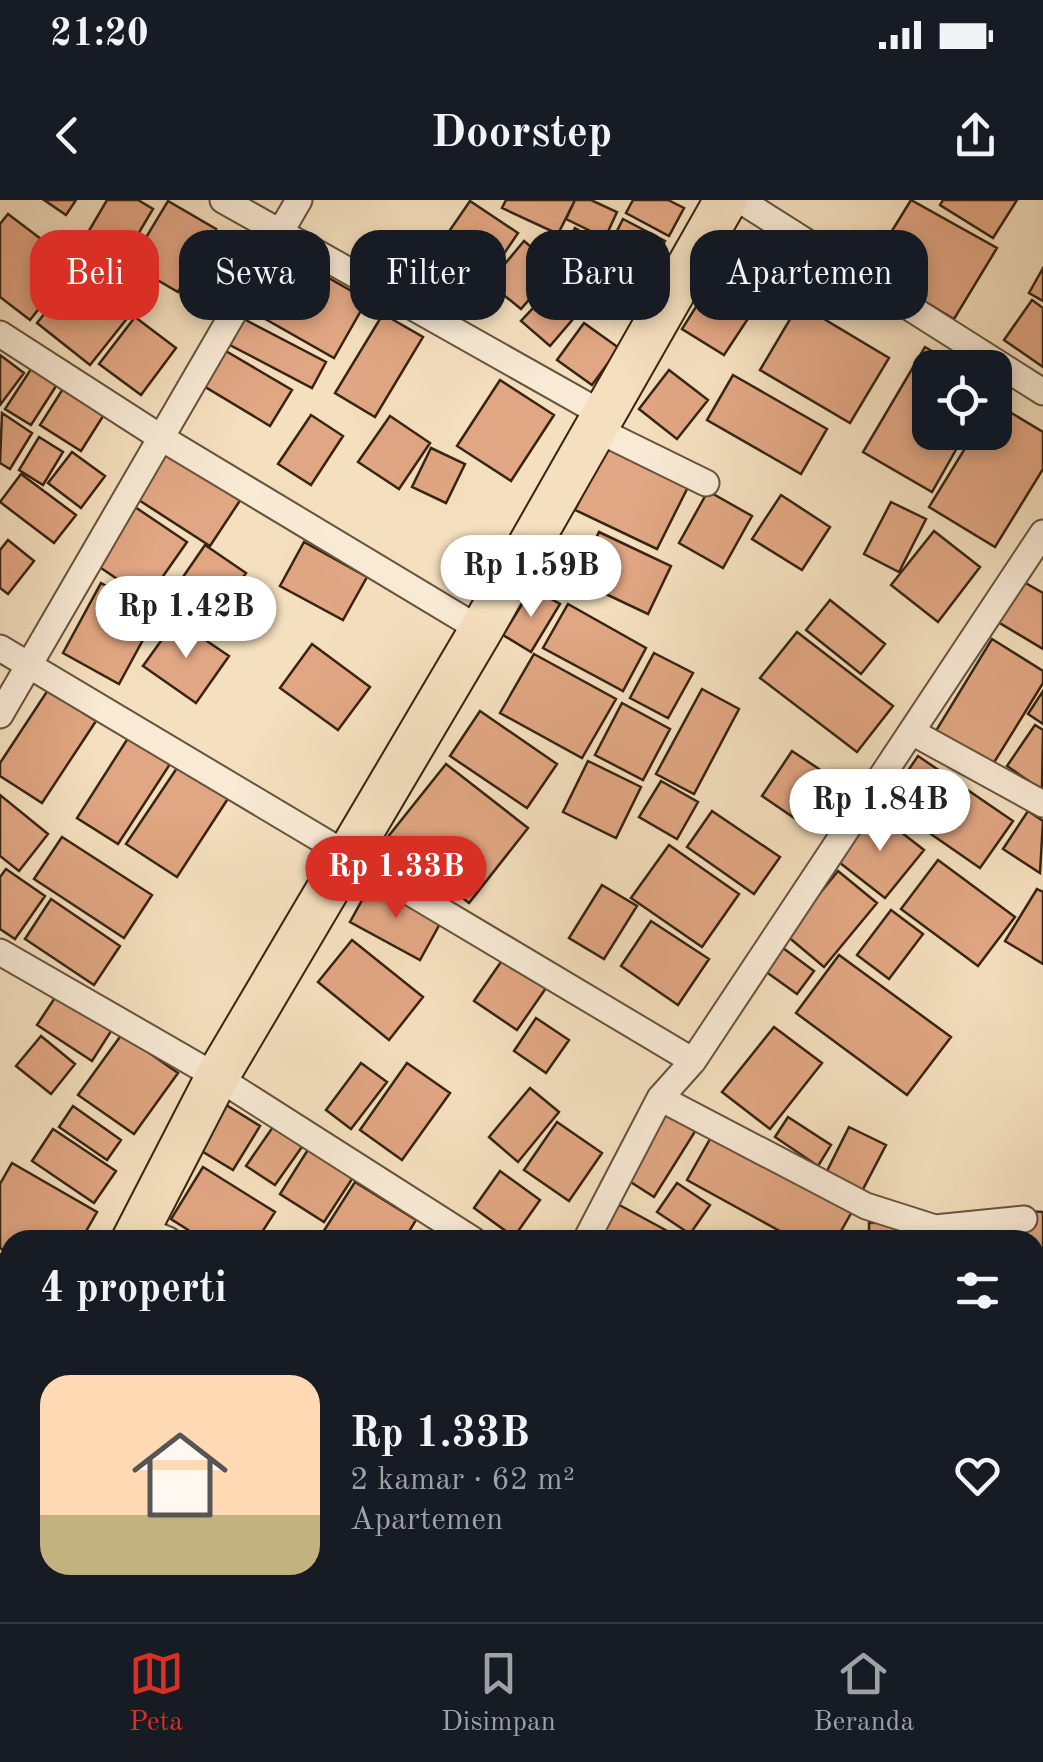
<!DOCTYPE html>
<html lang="id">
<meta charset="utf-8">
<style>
body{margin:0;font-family:"Old Standard TT",serif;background:#242831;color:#f1f3f6;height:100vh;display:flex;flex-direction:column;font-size:38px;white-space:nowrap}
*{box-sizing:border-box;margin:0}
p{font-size:32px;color:#9ea1a6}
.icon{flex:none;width:55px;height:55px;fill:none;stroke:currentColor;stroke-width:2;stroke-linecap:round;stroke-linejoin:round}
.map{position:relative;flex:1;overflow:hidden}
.panel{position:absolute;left:0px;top:1030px;width:1045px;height:392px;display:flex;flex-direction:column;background:#171b24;border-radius:30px 30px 0 0;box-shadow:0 5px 15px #0003}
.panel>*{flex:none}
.guide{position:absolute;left:30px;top:30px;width:985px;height:90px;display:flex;gap:20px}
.buttons{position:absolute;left:912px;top:150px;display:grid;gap:20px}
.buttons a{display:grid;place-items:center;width:100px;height:100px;border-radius:20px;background:#171b24;box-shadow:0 5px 15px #0003;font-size:50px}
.price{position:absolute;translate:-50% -85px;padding:0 22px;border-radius:35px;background:#fff;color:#222;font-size:32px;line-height:65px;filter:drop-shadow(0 2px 5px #0008)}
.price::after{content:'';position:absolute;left:50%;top:60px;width:30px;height:22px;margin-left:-15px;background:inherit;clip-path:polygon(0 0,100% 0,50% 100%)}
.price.active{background:#d93025;color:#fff}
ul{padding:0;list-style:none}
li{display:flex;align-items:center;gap:30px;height:250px;padding:0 40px}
li span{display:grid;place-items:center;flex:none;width:280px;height:200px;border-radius:30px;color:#555}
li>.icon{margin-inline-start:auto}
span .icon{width:120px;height:120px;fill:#fffc;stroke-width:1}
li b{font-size:42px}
h2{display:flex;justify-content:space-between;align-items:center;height:120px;padding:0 40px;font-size:42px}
.tag{padding:0 35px;border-radius:30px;background:#171b24;box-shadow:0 5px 15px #0003;font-size:35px;line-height:90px}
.tag.active{background:#d93025;color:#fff}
.status{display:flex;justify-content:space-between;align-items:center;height:70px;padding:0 50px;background:#171b24;direction:ltr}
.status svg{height:28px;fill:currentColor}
header{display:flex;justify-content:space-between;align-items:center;height:130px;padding:0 40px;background:#171b24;font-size:45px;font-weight:700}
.dock{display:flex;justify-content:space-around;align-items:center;height:140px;border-top:2px solid #363941;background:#171b24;font-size:28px;color:#9ea1a6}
.dock a{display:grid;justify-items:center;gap:5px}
.dock .active{color:#d93025}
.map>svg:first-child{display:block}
</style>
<div class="status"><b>21:20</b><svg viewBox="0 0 49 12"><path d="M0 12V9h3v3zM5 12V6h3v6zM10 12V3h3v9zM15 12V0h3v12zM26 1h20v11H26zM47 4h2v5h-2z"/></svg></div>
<header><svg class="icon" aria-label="back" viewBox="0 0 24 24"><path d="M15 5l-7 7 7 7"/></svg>Doorstep<svg class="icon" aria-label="share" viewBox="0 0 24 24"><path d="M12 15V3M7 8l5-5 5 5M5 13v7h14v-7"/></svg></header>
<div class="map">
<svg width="1043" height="1422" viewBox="0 0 1043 1422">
<rect width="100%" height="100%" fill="#f4dfbe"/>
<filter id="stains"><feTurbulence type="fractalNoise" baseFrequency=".002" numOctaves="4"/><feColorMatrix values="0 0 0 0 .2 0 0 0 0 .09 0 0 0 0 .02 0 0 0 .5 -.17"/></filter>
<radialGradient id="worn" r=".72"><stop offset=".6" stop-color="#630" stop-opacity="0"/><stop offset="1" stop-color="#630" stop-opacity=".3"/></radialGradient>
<path fill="#e1a683" stroke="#372411" stroke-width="2.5" d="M44,0h32l-10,15z
M107,0h31l15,9 -35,59 -38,-22z
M506,0h69l-17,34 -56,-26z
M575,0h16l26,12 -12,26 -39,-19z
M633,0h35l16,8 -15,28 -43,-23z
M911,0l86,48 -43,71 -85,-51z
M943,0h74l-24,38 -53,-33z
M168,1l48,28 -38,63 -48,-28z
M470,1l48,32 -44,65 -48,-33z
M8,14l66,50 -44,56 -30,-23v-73z
M623,19l42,22 -13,24 -41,-22z
M575,28l71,40 -17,30 -71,-40z
M524,41l32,27 -35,41 -32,-26z
M287,54l80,46 -33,58 -81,-46z
M1043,68v33l-14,-8z
M80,69l53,42 -43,54 -53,-42z
M126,69l27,19 -15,21 -27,-19z
M716,75l43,27 -35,53 -42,-26z
M552,88l27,24 -29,34 -29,-25z
M1032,100l11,8v59l-39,-27z
M799,104l90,54 -39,65 -90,-53z
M383,114l40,23 -48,80 -40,-24z
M135,117l41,31 -35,47 -42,-31z
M240,117l86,45 -14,26 -86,-45z
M584,123l35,25 -27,37 -35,-25z
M219,147l73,43 -22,36 -73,-44z
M925,147l36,21h-31v64h36l-34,60 -69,-40z
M0,155l24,18 -24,32z
M33,166l25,17 -27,42 -26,-16z
M669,170l39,30 -31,39 -38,-30z
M733,175l94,54 -26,45 -94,-54z
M500,180l54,35 -43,66 -54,-35z
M66,184l41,26 -26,41 -41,-26z
M995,203l48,29v37l-48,78 -66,-40 46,-75h20z
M2,213l30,20 -22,36 -10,-6z
M311,215l32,21 -32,49 -33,-21z
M390,216l40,27 -31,46 -41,-27z
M39,237l24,15 -20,33 -24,-15z
M164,245l79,51 -33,50 -79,-51z
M606,247l82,40 -31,62 -82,-39z
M431,248l34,16 -19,39 -34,-16z
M72,252l33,24 -24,32 -33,-25z
M21,274l55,41 -22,28 -54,-41z
M708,291l44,25 -29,52 -44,-25z
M781,295l49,32 -28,43 -50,-31z
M891,302l35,17 -27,53 -35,-18z
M132,305l55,37 -40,57 -55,-37z
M934,331l46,36 -42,55 -47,-37z
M599,332l72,34 -23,48 -72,-34z
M8,340l26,21 -26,33 -8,-6v-38z
M304,342l63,35 -24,43 -63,-34z
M205,345l41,28 -22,32 -41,-28z
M1022,381l21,12v56l-45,-27z
M101,383l56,31 -38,70 -56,-31z
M532,388l28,16 -29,48 -28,-17z
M830,400l55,44 -24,30 -55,-44z
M568,404l78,44 -23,43 -80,-43z
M176,420l53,36 -33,47 -53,-37z
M797,432l96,74 -36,46 -97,-74z
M992,439l51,32v12l-53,86 -56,-35z
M312,444l58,43 -32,43 -58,-42z
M654,453l39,20 -25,45 -38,-20z
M534,454l82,45 -34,59 -82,-45z
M702,489l37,20 -45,85 -38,-20z
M48,490l48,31 -54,82 -42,-27v-13z
M1043,491v33l-15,-10z
M622,503l48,26 -27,51 -48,-25z
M480,511l77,53 -30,44 -77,-52z
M1035,525l8,5 -1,60 -35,-24z
M130,535l42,26 -54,83 -41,-26z
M792,551l48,32 -31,45 -47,-32z
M918,556l95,65 -33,47 -94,-65z
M588,561l53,26 -25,51 -53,-26z
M446,564l82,64 -59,75 -82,-65z
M179,565l50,32 -52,80 -51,-33z
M661,581l37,21 -21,37 -38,-22z
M0,595l48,39 -29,37 -19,-15z
M712,611l68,46 -26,37 -67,-47z
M874,611l50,39 -39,48 -50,-39z
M1028,611l15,10 -3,52 -37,-24z
M62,637l90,58 -28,43 -90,-59z
M669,645l70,49 -37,53 -71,-49z
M938,660l77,57 -37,49 -77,-57z
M6,669l39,27 -30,43 -15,-10v-52z
M838,671l39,32 -53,64 -38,-32z
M372,682l70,38 -22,40 -70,-38z
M602,685l35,21 -33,53 -35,-21z
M1037,689l6,3v72l-38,-23z
M51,699l69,47 -26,39 -69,-46z
M891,710l32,24 -34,45 -32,-24z
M651,721l58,38 -31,46 -57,-39z
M352,740l71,57 -34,43 -71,-58z
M783,748l31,23 -17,23 -32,-23z
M839,755l112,82 -44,58 -111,-82z
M503,759l43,29 -29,42 -43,-29z
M60,790l55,35 -23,36 -55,-36z
M536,818l33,22 -23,33 -32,-22z
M774,827l48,36 -52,66 -48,-37z
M122,834l56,39 -44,61 -56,-39z
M41,836l34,28 -24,30 -35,-28z
M361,863l26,19 -36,47 -25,-19z
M407,863l43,30 -48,67 -42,-30z
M530,888l29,24 -41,50 -29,-25z
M223,903l37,23 -27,44 -38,-23z
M73,906l48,34 -14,20 -48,-33z
M664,911l32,19 -42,67 -31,-20z
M788,917l43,28 -13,21 -43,-29z
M557,922l45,31 -33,48 -45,-31z
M275,924l29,20 -29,41 -29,-19z
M849,927l37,18 -25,48 -36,-18z
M53,929l63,42 -22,32 -62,-42z
M714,932l140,76 -18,32h-40l-109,-60z
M309,948l45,28 -30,46 -44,-28z
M12,963l85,49 -16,28h-71v14l-10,-6v-64z
M203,967l72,45 -18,28h-53l-33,-21z
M500,971l40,29 -26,37 -40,-29z
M355,982l61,38 -12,20h-86z
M677,983l33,22 -20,29 -33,-22z
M612,1001l72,39h-93z
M1025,1011l18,1v43h-8v-15h-11z
M909,1022l1,18h-41v-17z
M967,1028l49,1v11h-49z
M0,1054l10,6v60l-10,-6z
M1035,1062h8v52h-8z
M1035,1131h8v59h-8z
M1035,1257h8v95h-8z
M1035,1362l8,1v58l-34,-1v-8h26z
M16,1412h83l8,5 -3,5h-94z
M187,1412h70l-2,10h-70z"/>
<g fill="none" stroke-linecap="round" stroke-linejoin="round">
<g stroke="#66533c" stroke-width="29">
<path id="minor" d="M223,0l383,216
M740,0l303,192
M0,134l160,103 321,193
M598,230l108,53
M0,448l693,413
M0,515l299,-515
M912,532l131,72
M0,752l217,125 256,163
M660,898l206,108 69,22 89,-9
M139,1028l29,12
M586,1040l74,-142 33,-37 350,-528
M0,1151l10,5
M1035,1225h8"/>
</g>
<g stroke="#372411" stroke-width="46">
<path id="trunk" d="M133,1040l84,-163 264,-447 245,-430
M0,1302l10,-20"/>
</g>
<use href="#minor" stroke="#f8ead5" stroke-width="25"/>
<use href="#trunk" stroke="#f4dfbe" stroke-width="42"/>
</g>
<rect width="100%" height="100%" filter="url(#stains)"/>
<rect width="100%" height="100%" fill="url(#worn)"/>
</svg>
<div class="buttons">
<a><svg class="icon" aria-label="locate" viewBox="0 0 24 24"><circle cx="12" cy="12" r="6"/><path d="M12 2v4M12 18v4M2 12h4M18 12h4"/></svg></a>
</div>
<b class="price" style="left:531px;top:420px">Rp 1.59B</b>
<b class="price" style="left:186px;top:461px">Rp 1.42B</b>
<b class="price" style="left:880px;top:654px">Rp 1.84B</b>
<b class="price active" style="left:396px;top:721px">Rp 1.33B</b>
<div class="guide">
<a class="tag active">Beli</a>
<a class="tag">Sewa</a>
<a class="tag">Filter</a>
<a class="tag">Baru</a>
<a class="tag">Apartemen</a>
</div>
<section class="panel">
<h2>4 properti<svg class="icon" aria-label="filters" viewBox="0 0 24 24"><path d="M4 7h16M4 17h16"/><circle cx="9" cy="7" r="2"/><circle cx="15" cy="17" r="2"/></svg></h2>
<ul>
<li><span style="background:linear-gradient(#ffd9b3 70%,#c2b280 0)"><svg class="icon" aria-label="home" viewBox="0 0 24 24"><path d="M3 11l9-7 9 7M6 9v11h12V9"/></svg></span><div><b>Rp 1.33B</b><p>2 kamar · 62 m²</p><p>Apartemen</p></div><svg class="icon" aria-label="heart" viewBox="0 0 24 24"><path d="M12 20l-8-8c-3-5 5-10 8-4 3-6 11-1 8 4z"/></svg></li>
</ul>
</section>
</div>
<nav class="dock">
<a class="active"><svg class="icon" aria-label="map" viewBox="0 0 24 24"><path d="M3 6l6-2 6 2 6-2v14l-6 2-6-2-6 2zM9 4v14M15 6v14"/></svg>Peta</a>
<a><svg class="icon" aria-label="saved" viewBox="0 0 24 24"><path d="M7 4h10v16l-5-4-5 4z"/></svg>Disimpan</a>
<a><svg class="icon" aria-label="home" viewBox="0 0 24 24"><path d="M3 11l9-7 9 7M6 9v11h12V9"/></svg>Beranda</a>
</nav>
